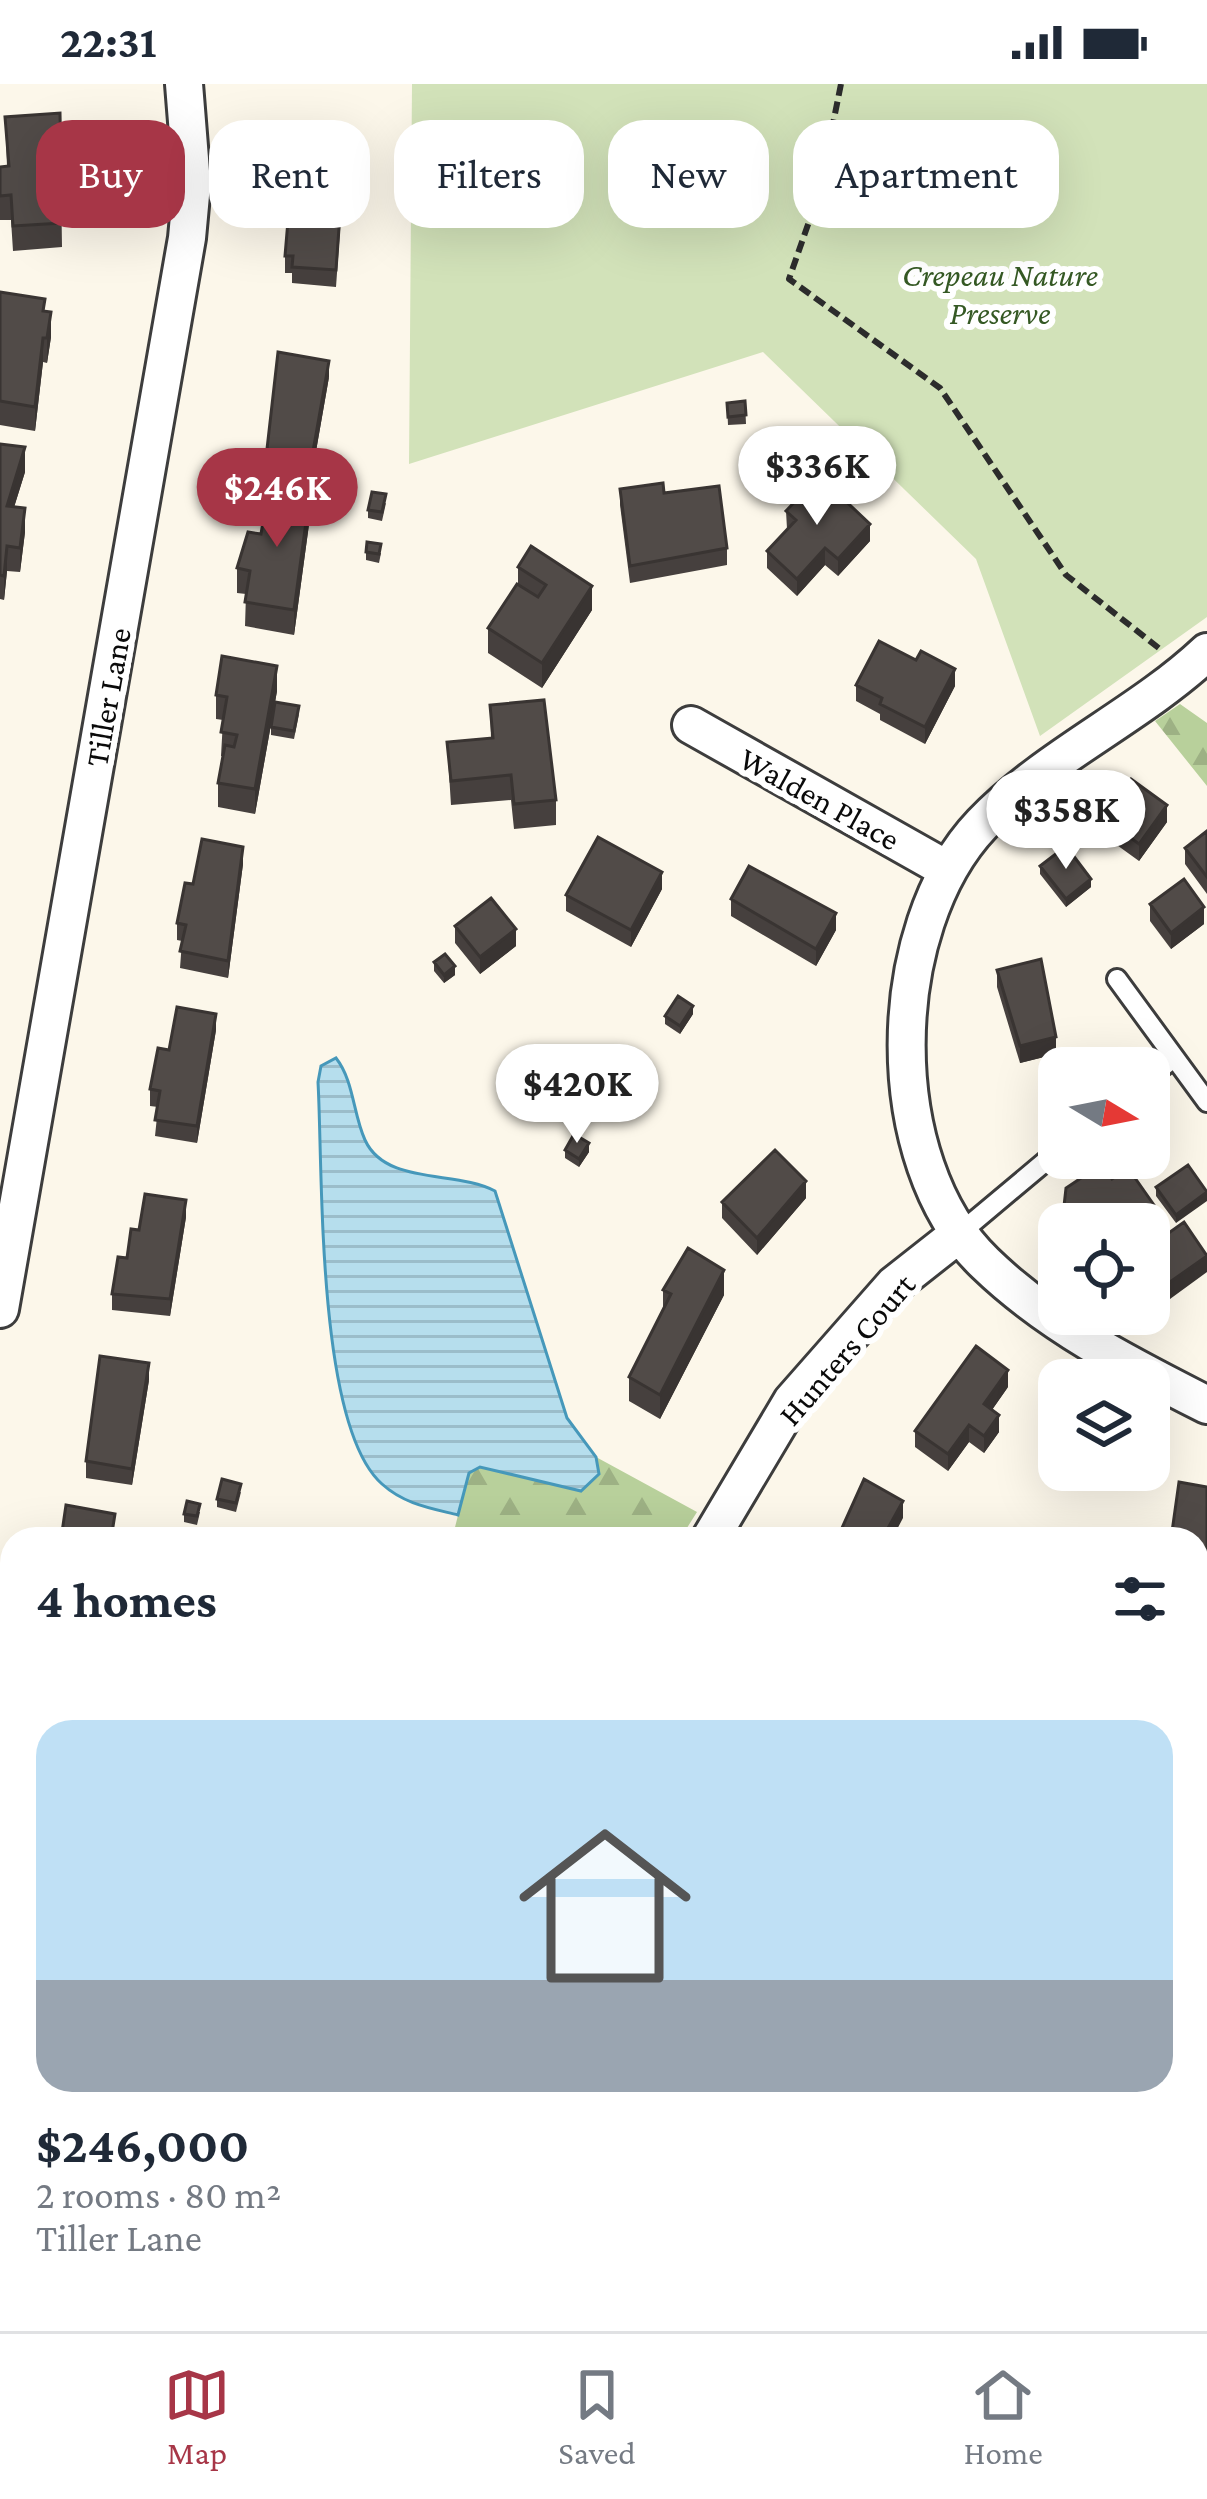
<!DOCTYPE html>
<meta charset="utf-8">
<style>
body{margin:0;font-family:"Crimson Pro",serif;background:#f2f2f3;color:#1f2937;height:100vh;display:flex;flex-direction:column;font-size:45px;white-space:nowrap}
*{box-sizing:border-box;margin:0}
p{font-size:39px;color:#747a83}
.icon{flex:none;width:66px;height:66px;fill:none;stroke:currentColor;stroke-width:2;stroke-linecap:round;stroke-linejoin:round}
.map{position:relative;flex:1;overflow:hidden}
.sheet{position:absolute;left:0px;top:1443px;width:1209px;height:804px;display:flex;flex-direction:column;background:#fff;border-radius:36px 36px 0 0;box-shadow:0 12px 48px #0002}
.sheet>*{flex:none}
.guide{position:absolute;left:36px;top:36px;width:1137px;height:108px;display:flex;gap:24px}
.needle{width:78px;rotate:100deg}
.controls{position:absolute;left:1038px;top:963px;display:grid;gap:24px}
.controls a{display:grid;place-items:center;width:132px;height:132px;border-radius:24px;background:#fff;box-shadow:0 12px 48px #0002;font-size:60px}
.price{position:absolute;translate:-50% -102px;padding:0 27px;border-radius:42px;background:#fff;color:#222;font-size:39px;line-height:78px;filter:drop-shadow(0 3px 6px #0008)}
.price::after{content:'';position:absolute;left:50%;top:72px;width:36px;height:27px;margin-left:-18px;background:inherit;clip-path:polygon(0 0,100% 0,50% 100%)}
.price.current{background:#a73647;color:#fff}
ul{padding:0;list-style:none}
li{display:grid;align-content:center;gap:24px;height:636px;padding:0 36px}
li span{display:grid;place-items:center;height:372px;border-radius:36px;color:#555}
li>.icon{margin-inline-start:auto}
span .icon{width:216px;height:216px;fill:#fffc;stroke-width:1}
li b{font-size:51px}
h2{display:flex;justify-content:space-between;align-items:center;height:144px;padding:0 36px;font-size:51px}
.tag{padding:0 42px;border-radius:36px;background:#fff;box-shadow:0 12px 48px #0002;font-size:42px;line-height:108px}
.tag.current{background:#a73647;color:#fff}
.status{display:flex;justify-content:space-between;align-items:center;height:84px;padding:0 60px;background:#fff;direction:ltr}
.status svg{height:33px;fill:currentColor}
.tab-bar{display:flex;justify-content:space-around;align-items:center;height:168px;border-top:3px solid #e0e1e3;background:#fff;font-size:33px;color:#747a83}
.tab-bar a{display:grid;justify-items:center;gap:6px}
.tab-bar .current{color:#a73647}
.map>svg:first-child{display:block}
</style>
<div class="status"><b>22:31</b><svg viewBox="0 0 49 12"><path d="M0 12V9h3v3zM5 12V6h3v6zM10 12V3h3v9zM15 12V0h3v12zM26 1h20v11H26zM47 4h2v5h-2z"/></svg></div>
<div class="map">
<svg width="1207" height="2247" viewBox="0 0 1207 2247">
<defs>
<pattern id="forest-firs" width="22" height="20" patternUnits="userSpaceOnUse" patternTransform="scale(3)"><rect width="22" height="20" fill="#b8d09b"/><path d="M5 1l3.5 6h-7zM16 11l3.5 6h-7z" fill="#9db184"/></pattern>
<pattern id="water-rules" width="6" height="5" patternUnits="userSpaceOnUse" patternTransform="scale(3)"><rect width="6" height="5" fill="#b6deed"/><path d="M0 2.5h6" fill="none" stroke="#9bbdca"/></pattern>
</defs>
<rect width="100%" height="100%" fill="#fcf7ea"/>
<path fill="url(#forest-firs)" d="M1180,620l27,19v63l-52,-65z
M596,1373l101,55 -17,27h-143l-31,-7 -22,7h-32l17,-67 11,-6 101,24 18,-16z"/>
<path fill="#d2e2b9" d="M412,0h795v533l-167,119 -64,-177 -213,-207 -354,112z"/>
<path fill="url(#water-rules)" stroke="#4698ba" stroke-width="3" d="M336,974c18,23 17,56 29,82 21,46 92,30 130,51l72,227 29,39 3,17 -18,17 -101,-24 -11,6 -11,42c-28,-7 -54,-11 -76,-31 -66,-58 -59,-314 -64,-402l3,-16z"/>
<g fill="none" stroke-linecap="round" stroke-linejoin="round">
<g stroke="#3d3d3d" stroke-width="24">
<path id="lane" d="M1117,895l90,123
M1149,994l23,-19
M960,1149l99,-83
M1197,2216l10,-54
M890,2243l31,4
M149,2247l2,-12
M1026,2247l4,-12
M1191,2247l2,-12"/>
</g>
<g stroke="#3d3d3d" stroke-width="42">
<path id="street" d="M1207,568c-68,64 -160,104 -225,172 -99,104 -103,338 3,439 64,62 143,102 222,142
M691,641l257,145
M0,1225l187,-1071 5,-54 -8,-100
M710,1455l82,-138 102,-116 66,-52
M889,2247l2,-12"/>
</g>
<g stroke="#2c2c2c" stroke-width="57">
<path id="secondary" d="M0,1868l12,2
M1197,2072l10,2"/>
</g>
<path stroke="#2c2c2c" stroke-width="6" stroke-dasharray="12 6" stroke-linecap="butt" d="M841,0l-22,109 -30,86 151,109 126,187 94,74
M0,1920l12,2"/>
<use href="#lane" stroke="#fff" stroke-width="18"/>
<use href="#street" stroke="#fff" stroke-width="36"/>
<use href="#secondary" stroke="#f4e5ae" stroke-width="51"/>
</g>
<path fill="#46403e" d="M60,29l2,134 -49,4 -2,-31h-11v-53l7,-1 -2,-49z
M339,87l-2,15 5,17 -6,84 -44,-4v-10h-7v-17l17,-70z
M0,208l45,19 6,26 -4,26 -4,-1 -8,69 -35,-6z
M329,293l-17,97 -45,-8v-17z
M745,317l1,23 -18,1 -1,-22z
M0,360l25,28 -11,35 11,25 -5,40 -13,-1 -3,29 -4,-1z
M620,405l44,4 63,55v17l-97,18 -10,-78z
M386,419l-4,18 -14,-3v-8z
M786,427l84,30 -32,35 -13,-11 -28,31 -30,-28v-17l20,-22z
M310,433l-16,118 -49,-9 1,-32 -9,-1v-25l24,-34z
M366,468l15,1 -2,10 -13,-3z
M518,483l74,43 -50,78 -54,-35v-25l30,-44z
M856,601l99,1 -30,58 -45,-24v-6l-24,-13z
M277,607l-22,123 -37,-7v-24l5,-27h-2l2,-36 -7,-1v-24z
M490,621l66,95v25l-42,4 -3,-29 -60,5 -4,-63 44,-4z
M299,630l-5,25 -23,-4v-8z
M1103,734l64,4 -28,39 -36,-26z
M1207,747v63l-22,-30v-16z
M243,780l-15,114 -48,-10 2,-27 -5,-1v-17l16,-39z
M1040,782l51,21 -25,20 -26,-33z
M662,805l-31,58 -65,-36v-16z
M731,815l105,31 -20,36 -85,-50z
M1150,820l54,20 -33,25 -21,-28z
M455,842l61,20 -36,28 -25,-31z
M434,878l21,13 -11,8 -10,-12z
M997,886l59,84 -36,9 -23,-76z
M693,930l-13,20 -15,-10v-8z
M216,946l-19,113 -42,-7 3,-29 -8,-1v-17l19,-39z
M565,1066l24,2 -10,15 -14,-9z
M1188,1081l-12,58 -20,-27v-9z
M1112,1095l42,43 -5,3 -85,-1v-18z
M806,1114l-49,57 -35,-37v-16z
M186,1133l-16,99 -58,-6v-16l27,-64z
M1184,1138l-14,77 -21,-30v-22z
M663,1206l61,5 -64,124 -31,-18v-24l34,-67z
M149,1296l-17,105 -46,-7v-17z
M1008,1303l-16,23 7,22 -15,21 -15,-11 -21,29 -33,-24v-16z
M1207,1403v97l-10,-2v-43z
M241,1408l-5,20 -19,-5v-8z
M200,1428l-3,13 -13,-3v-8z
M1197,1504l10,2v50l-10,-1z
M1197,1604l10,2v43l-10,-2z
M1197,1669l10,1v53l-10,-2z
M1197,1890l10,2v65l-10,-1z
M0,1959l12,2v115l-12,-2z"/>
<path fill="#393432" d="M51,228v25l-4,26v-25z
M43,254v24l-8,69v-24z
M329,277v16l-17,97v-17z
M25,363v25l-18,58v-24z
M310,409v24l-16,118v-25z
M25,424v24l-5,40v-24z
M870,440v17l-32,35v-17z
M7,462v25l-3,29v-24z
M825,464v17l-28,31v-17z
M592,502v24l-50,78v-25z
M277,582v25l-22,123v-25z
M955,585v17l-30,58v-17z
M1167,721v17l-28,39v-17z
M243,763v17l-15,114v-17z
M662,788v17l-31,58v-17z
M1091,795v8l-25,20v-8z
M1204,823v17l-33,25v-16z
M836,829v17l-20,36v-17z
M516,845v17l-36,28v-17z
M455,882v9l-11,8v-8z
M693,922v8l-13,20v-8z
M216,930v16l-19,113v-17z
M1056,953v17l-36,9v-17z
M589,1059v9l-10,15v-8z
M806,1097v17l-49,57v-17z
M1207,1108v9l-31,22v-8z
M186,1116v17l-16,99v-17z
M1154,1121v17l-5,3 -23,-1z
M1207,1172v16l-37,27v-17z
M724,1186v25l-64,124v-24z
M149,1279v17l-17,105v-16z
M1008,1286v17l-24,34v-17z
M999,1331v17l-15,21v-17z
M969,1341v17l-21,29v-17z
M903,1417v17l-11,21h-10z
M411,2235h5l-2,12h-5z"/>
<path fill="#514b48" stroke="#393432" stroke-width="3" d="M60,29l2,110 -49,3 -2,-31 -11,1v-29l9,-1 -4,-49z
M304,67l35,3 -3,32h6l-6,84 -44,-3 1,-11h-8l6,-71 11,1z
M0,208l45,7 -2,12 8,1 -4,26h-4l-8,69 -35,-6z
M278,268l51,9 -17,96 -45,-8z
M745,317l1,14 -18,2 -1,-14z
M0,360l25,3 -18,59 18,2 -5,40 -13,-2 -3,30 -4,-1z
M819,392l51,48 -32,35 -13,-11 -28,31 -30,-28 29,-31 -10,-9z
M663,399l1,10 55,-7 8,62 -97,18 -10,-77z
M269,401l41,8 -16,117 -49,-8 5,-31 -13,-3 11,-36 13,2z
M372,408l14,2 -4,18 -14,-2z
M367,458l14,2 -2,10 -13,-2z
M531,462l61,40 -50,77 -54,-35 29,-44 21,13 8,-12 -28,-18z
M879,557l37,19 5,-9 34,18 -30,58 -45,-23 2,-6 -26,-13z
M222,572l55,10 -22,123 -37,-6 7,-38 9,2 3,-12 -16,-3 6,-35 -11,-2z
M544,616l12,100 -42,4 -3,-29 -60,6 -4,-39 46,-4 -3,-33z
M275,618l24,4 -5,25 -23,-4z
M1131,695l36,26 -28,39 -36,-26z
M1207,747v46l-22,-29z
M598,753l64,35 -31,58 -65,-35z
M202,755l41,8 -15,114 -48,-10 6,-26 -9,-2 8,-40 8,1z
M1066,762l25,33 -25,20 -26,-33z
M749,782l87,47 -20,36 -85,-50z
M1184,795l20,28 -33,26 -21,-29z
M491,814l25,31 -36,28 -25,-31z
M445,870l10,12 -11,9 -10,-13z
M1041,875l15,78 -36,9 -23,-76z
M678,912l15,10 -13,20 -15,-10z
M177,923l39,7 -19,112 -42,-6 5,-29 -10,-2 8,-41 11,2z
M574,1050l15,9 -10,16 -14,-9z
M775,1066l31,31 -49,57 -35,-36z
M1102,1080l10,15 16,-11 26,37 -28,19h-22l-6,-8 -12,8h-10l-12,-18 2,-18z
M1188,1081l19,27 -31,23 -20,-28z
M145,1110l41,6 -16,99 -58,-5 6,-37 9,1 4,-29 8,1z
M1184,1138l23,34 -37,26 -21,-30v-5z
M688,1164l36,22 -64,125 -31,-18 42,-83 -8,-4z
M976,1262l32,24 -24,34 15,11 -15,21 -15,-11 -21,29 -33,-23z
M100,1272l49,7 -17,106 -46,-8z
M222,1395l19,5 -5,19 -19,-4z
M864,1395l39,22 -21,38h-45z
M1179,1398l28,5v80l-10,-2v-26h-26z
M187,1417l13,3 -3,12 -13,-2z
M66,1421l49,9 -4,25h-50z
M333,1445l36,8 -1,2h-37z
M1197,1504l10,2v34l-10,-2z
M1197,1604l10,2v34l-10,-1z
M1197,1669l10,1v36l-10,-1z
M1197,1890l10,2v49l-10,-2z
M0,1959l12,2v90l-12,-1z
M209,2235h202l-2,12h-202z"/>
<g text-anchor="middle" stroke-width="12" stroke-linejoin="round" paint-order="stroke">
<g font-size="33" font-style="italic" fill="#355924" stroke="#fff">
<text x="1000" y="202">Crepeau Nature<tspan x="1000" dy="38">Preserve</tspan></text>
</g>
<g font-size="33" fill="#0a0a0a" stroke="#fff">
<text transform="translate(107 613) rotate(-80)" y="12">Tiller Lane</text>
<text transform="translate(820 714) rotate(29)" y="12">Walden Place</text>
<text transform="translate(846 1265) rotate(-49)" y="12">Hunters Court</text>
</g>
</g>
</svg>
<div class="controls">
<a><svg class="needle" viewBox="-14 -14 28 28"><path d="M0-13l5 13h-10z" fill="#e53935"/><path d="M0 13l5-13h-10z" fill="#747a83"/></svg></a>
<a><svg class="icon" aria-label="locate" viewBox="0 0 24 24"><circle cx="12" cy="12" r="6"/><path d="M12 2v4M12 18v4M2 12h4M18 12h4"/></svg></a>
<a><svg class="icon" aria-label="layers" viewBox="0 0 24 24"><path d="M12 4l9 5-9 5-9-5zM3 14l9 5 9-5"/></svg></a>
</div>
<b class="price" style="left:817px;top:444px">$336K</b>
<b class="price current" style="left:277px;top:466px">$246K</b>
<b class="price" style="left:1066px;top:788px">$358K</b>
<b class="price" style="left:577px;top:1062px">$420K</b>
<div class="guide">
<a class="tag current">Buy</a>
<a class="tag">Rent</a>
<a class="tag">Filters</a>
<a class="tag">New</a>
<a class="tag">Apartment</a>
</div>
<section class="sheet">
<h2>4 homes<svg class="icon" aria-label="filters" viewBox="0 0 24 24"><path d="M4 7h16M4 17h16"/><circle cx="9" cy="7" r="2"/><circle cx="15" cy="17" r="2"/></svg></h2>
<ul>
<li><span style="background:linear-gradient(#bfe0f5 70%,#9aa5b1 0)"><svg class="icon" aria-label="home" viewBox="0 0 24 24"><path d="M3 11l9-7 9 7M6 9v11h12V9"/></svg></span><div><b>$246,000</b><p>2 rooms · 80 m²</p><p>Tiller Lane</p></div></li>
</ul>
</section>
</div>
<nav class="tab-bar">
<a class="current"><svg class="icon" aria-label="map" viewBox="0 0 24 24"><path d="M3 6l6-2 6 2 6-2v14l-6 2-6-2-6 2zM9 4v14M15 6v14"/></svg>Map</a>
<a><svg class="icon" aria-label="saved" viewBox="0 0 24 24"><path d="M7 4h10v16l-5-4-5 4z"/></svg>Saved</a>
<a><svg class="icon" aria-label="home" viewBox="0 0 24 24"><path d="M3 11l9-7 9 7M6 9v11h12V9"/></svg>Home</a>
</nav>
